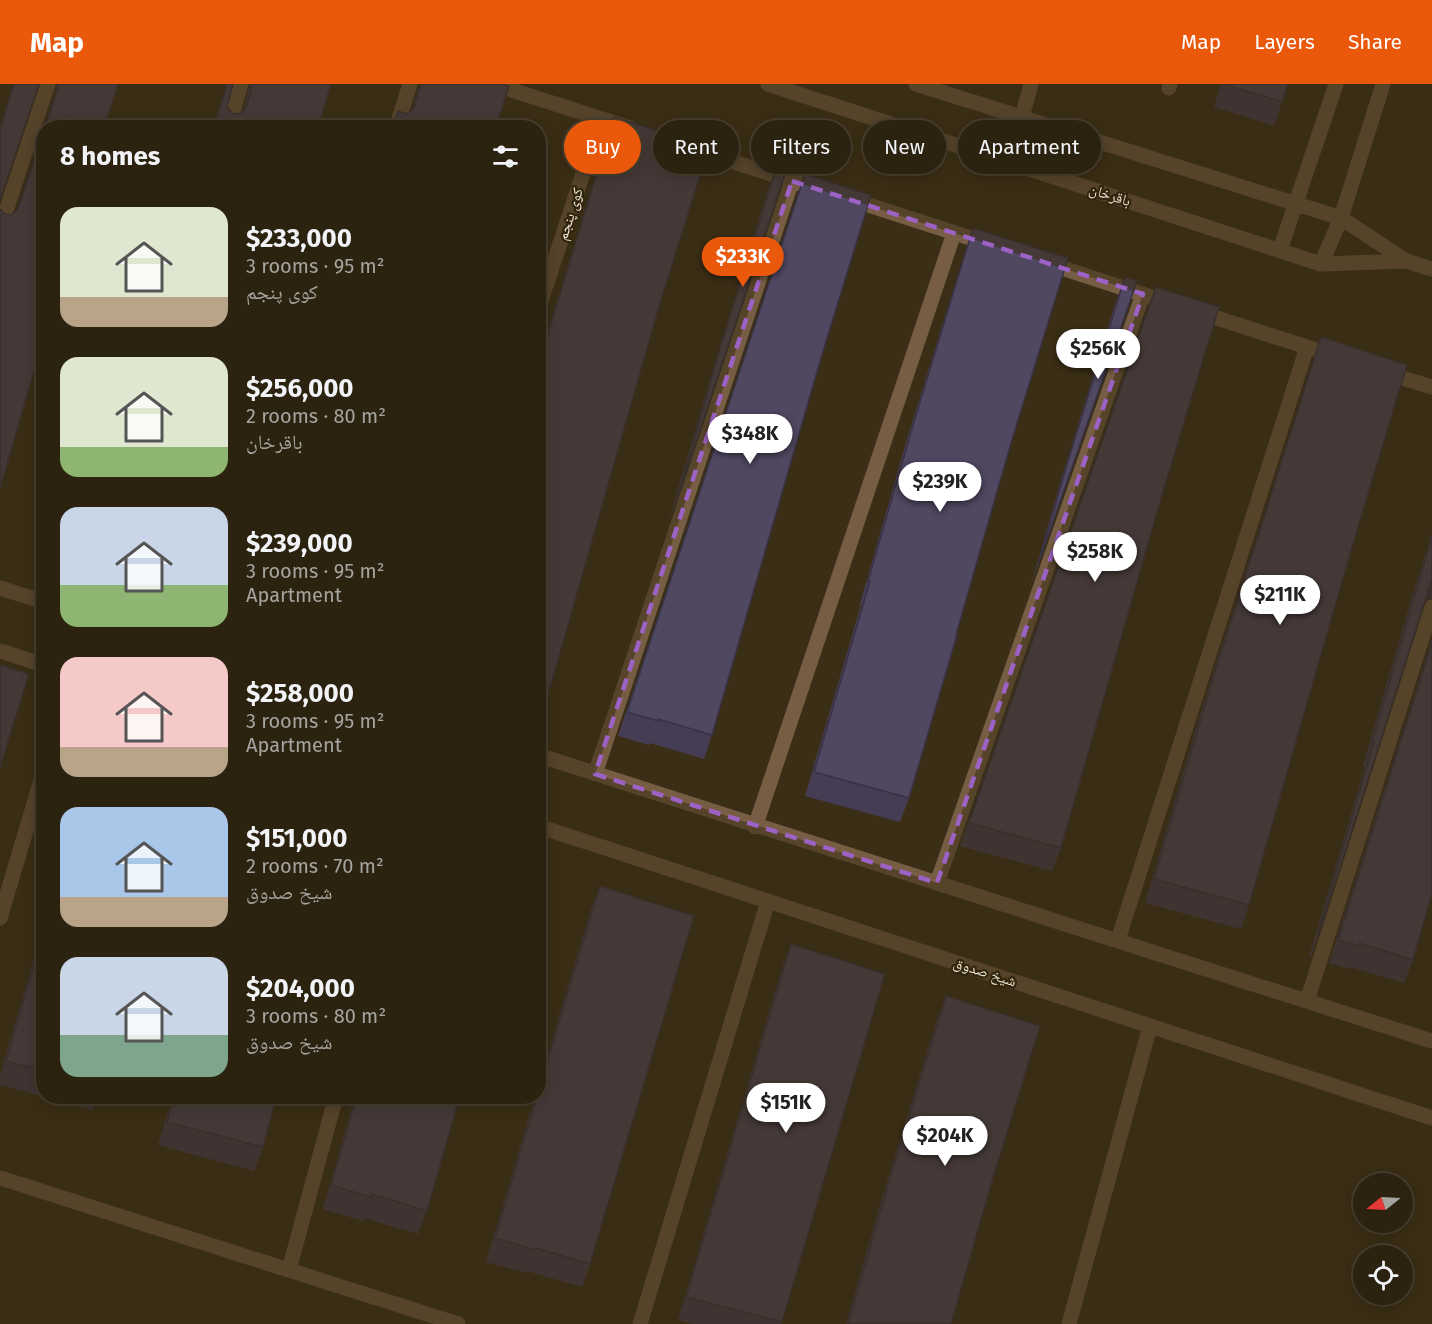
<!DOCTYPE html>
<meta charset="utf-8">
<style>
body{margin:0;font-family:"Fira Sans","Noto Naskh Arabic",sans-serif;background:#382f1e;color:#f1f3f6;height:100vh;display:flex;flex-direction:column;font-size:22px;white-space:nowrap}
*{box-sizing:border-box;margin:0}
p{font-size:20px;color:#a6a49f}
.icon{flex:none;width:33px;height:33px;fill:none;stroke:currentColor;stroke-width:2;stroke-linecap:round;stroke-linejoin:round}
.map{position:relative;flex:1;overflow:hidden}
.panel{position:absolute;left:36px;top:36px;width:510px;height:984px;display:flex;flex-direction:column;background:#2c2210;border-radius:24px;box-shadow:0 3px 15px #0003,0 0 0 2px #483f30}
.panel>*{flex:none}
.banner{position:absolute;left:564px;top:36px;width:570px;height:54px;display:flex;gap:12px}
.needle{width:39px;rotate:252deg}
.buttons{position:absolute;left:1353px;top:1089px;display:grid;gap:12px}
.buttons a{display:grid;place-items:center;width:60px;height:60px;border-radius:50%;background:#2c2210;box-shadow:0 3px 15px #0003,0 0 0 2px #483f30;font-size:30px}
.price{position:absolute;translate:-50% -51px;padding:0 14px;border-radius:21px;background:#fff;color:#222;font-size:20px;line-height:39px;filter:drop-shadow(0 2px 3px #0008)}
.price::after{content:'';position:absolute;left:50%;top:36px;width:18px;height:14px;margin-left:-9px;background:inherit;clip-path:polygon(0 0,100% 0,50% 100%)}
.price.selected{background:#ea580c;color:#fff}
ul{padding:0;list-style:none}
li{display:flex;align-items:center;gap:18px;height:150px;padding:0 24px}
li span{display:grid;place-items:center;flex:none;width:168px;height:120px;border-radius:18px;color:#555}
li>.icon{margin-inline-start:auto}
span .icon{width:72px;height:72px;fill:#fffc;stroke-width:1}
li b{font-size:26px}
h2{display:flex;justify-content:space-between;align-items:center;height:72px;padding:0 24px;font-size:26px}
.chip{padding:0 21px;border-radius:27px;background:#2c2210;box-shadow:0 3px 15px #0003,0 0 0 2px #483f30;font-size:21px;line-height:54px}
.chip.selected{background:#ea580c;color:#fff}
header{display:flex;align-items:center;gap:36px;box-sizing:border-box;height:84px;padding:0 30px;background:#ea580c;color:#fff}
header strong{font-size:28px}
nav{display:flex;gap:33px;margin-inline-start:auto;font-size:21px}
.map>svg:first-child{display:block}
</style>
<header>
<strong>Map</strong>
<nav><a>Map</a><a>Layers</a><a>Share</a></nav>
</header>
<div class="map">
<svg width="1432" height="1240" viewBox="0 0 1432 1240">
<rect width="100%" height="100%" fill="#3b2e16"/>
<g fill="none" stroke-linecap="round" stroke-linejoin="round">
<path stroke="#775d44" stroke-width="15" d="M493,0l137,44
M768,0l553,180 85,-3
M916,0l425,134 65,43 26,8
M1169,4l1,-4
M1022,33l9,-33
M228,44l13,-44
M396,44l14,-44
M690,64l131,42
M850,115l139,45
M0,145l48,-145
M1280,166l56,-166
M1047,179l125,41
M1321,180l20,-46 42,-134
M538,226l63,-191
M1198,228l137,44
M1383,288l49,15
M0,504l44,14
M0,567l44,14
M538,671c298,98 596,190 894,286
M595,690l197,-593
M538,742l894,292
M755,743l199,-594
M937,799l206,-589
M0,834l44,-148
M1118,856l189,-593
M1307,917l125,-394
M0,1094l458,146
M289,1186l47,-174
M640,1240l128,-423
M1069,1240l81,-298"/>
</g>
<path fill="#453d53" d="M13,0h26l-39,116v-75z
M57,0h61l-14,44h-60l13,-41z
M226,0h7l-6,23 6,7h6l4,-4 7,-26h81l-13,44h-105z
M420,0h81l-5,44h-104l6,-17 8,3 6,-5z
M1221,0h67l-14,42 -60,-19z
M614,33l44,193 -108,378 -8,23h-4v-348l68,-222z
M44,45v208l-39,-123 6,1 6,-5z
M777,81l-99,332 -9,23 42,-145 57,-186z
M805,90l16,184 -109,377 -8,24 -54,-16 -1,2 -31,-9z
M973,144l38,215 -102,355 -9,24 -95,-26 56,-191 -1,-1 45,-158 60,-194z
M1125,193l12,4 -106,305 28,-99 57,-186z
M1147,227l-86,537 -9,23 -92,-25z
M1321,253l37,190 -109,378 -8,24 -96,-26 56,-192 112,-350z
M1432,448v66l-6,1 -1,2 -106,333 -8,23h-2l56,-191 -2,-1 46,-158z
M1432,555v254l-19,67 -9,23 -54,-16 -1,2 -20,-6z
M600,802l-10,378 -8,23 -55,-16v2l-41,-11 49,-166h3v-10l53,-177z
M44,840v172h54l-5,14 -93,-25v-10z
M791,860l94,30 -104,350h-88l-15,-4 104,-352z
M946,912l44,192 -39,136h-105l34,-119 57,-186z
M173,1012h104l-14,51 -9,24 -96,-26z
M355,1012h105l-33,115 -9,23 -54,-16 -1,3 -40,-12z"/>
<path fill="#383243" d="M1432,495v19l-6,1 -3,5z"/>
<path fill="#504760" stroke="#383243" stroke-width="1.5" d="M14,0h25l-39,116v-70z
M59,0h59l-14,44h-59z
M227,0h6l-6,23 6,7h6l7,-6 7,-24h78l-13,44h-104z
M421,0h80l8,2 -13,42h-103l5,-17 8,3 8,-6z
M1224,0h64l-6,18z
M614,33l95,30 -51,163 -108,378 -12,-3v-316l19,-65z
M44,47v206l-44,152v-280l5,5 6,1 7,-6z
M777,81l10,3 -109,329 41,-146z
M805,90l66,21 -50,163 -109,377 -54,-16v2l-31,-9z
M973,144l95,30 -57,185 -55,192h1l-48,163 -95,-26 56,-191h-2l46,-159z
M1125,193l12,4 -98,281 28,-98z
M1156,203l63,20 -56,185 -102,356 -92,-25z
M1321,253l86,28 -49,162 -109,378 -95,-26 56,-191z
M1432,452v43l-113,355 -1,-1 56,-191h-2z
M1432,559v250l-19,67 -54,-17 -1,3 -20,-6z
M0,581l29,9 -29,94z
M600,802l94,30 -104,348 -54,-16 -1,2 -40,-12 42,-142h1v-5z
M44,846v141l-38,-10z
M791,860l94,30 -103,348 -96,-25z
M946,912l94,30 -50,162 -39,136h-103l41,-142z
M174,1012h103l-14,51 -96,-25z
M357,1012h103l-33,115 -55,-17 -1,3 -40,-12z"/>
<path d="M0 0H1432V1240H0ZM792,97l351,113 -206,589 -342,-109z" fill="#3b2e16" fill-opacity=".55" fill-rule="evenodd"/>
<path fill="none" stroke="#9c62c5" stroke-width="4.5" stroke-dasharray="12 8" stroke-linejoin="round" d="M792,97l351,113 -206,589 -342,-109z"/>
<g text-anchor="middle" stroke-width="4.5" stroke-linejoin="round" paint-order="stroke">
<g font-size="15" fill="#e9e1d3" stroke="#31250c">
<text transform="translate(1110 111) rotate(18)" y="5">باقرخان</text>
<text transform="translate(570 130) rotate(-72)" y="5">کوی پنجم</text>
<text transform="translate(985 888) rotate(18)" y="5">شیخ صدوق</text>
</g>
</g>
</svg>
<div class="buttons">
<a><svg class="needle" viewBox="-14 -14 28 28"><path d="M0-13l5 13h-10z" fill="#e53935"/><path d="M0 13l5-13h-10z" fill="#a6a49f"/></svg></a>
<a><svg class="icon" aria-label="locate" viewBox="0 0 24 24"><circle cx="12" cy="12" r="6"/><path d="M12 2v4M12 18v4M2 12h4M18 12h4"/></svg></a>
</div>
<b class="price selected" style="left:743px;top:204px">$233K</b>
<b class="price" style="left:1098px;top:296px">$256K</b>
<b class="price" style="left:750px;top:381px">$348K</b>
<b class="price" style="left:940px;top:429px">$239K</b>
<b class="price" style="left:1095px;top:499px">$258K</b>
<b class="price" style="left:1280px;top:542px">$211K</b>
<b class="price" style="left:786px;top:1050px">$151K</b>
<b class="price" style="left:945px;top:1083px">$204K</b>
<div class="banner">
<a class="chip selected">Buy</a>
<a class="chip">Rent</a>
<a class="chip">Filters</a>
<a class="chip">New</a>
<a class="chip">Apartment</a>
</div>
<section class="panel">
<h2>8 homes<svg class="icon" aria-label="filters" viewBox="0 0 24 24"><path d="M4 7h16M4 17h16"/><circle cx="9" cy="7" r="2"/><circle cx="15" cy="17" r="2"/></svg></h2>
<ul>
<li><span style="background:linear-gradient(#dfe7d0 75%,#b9a48a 0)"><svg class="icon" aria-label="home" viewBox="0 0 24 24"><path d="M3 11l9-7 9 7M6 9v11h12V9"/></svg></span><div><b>$233,000</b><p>3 rooms · 95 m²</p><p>کوی پنجم</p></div></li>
<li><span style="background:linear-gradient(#dfe7d0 75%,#8fb573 0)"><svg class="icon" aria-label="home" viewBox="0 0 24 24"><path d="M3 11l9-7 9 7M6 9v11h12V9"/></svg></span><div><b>$256,000</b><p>2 rooms · 80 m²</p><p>باقرخان</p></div></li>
<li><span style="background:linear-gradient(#c9d6e8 65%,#8fb573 0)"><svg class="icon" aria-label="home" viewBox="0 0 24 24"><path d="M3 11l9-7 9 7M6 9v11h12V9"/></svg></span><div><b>$239,000</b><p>3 rooms · 95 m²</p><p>Apartment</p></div></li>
<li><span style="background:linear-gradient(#f6c9c9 75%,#b9a48a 0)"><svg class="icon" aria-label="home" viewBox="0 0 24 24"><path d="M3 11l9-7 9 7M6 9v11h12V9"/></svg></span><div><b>$258,000</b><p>3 rooms · 95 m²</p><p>Apartment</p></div></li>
<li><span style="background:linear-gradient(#a9c7e8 75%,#b9a48a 0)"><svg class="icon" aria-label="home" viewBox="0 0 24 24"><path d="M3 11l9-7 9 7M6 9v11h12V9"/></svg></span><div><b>$151,000</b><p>2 rooms · 70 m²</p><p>شیخ صدوق</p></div></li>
<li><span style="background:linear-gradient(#c9d6e8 65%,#7fa58c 0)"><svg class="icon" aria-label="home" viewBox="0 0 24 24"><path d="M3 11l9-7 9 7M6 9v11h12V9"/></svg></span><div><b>$204,000</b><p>3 rooms · 80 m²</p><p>شیخ صدوق</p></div></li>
</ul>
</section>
</div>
